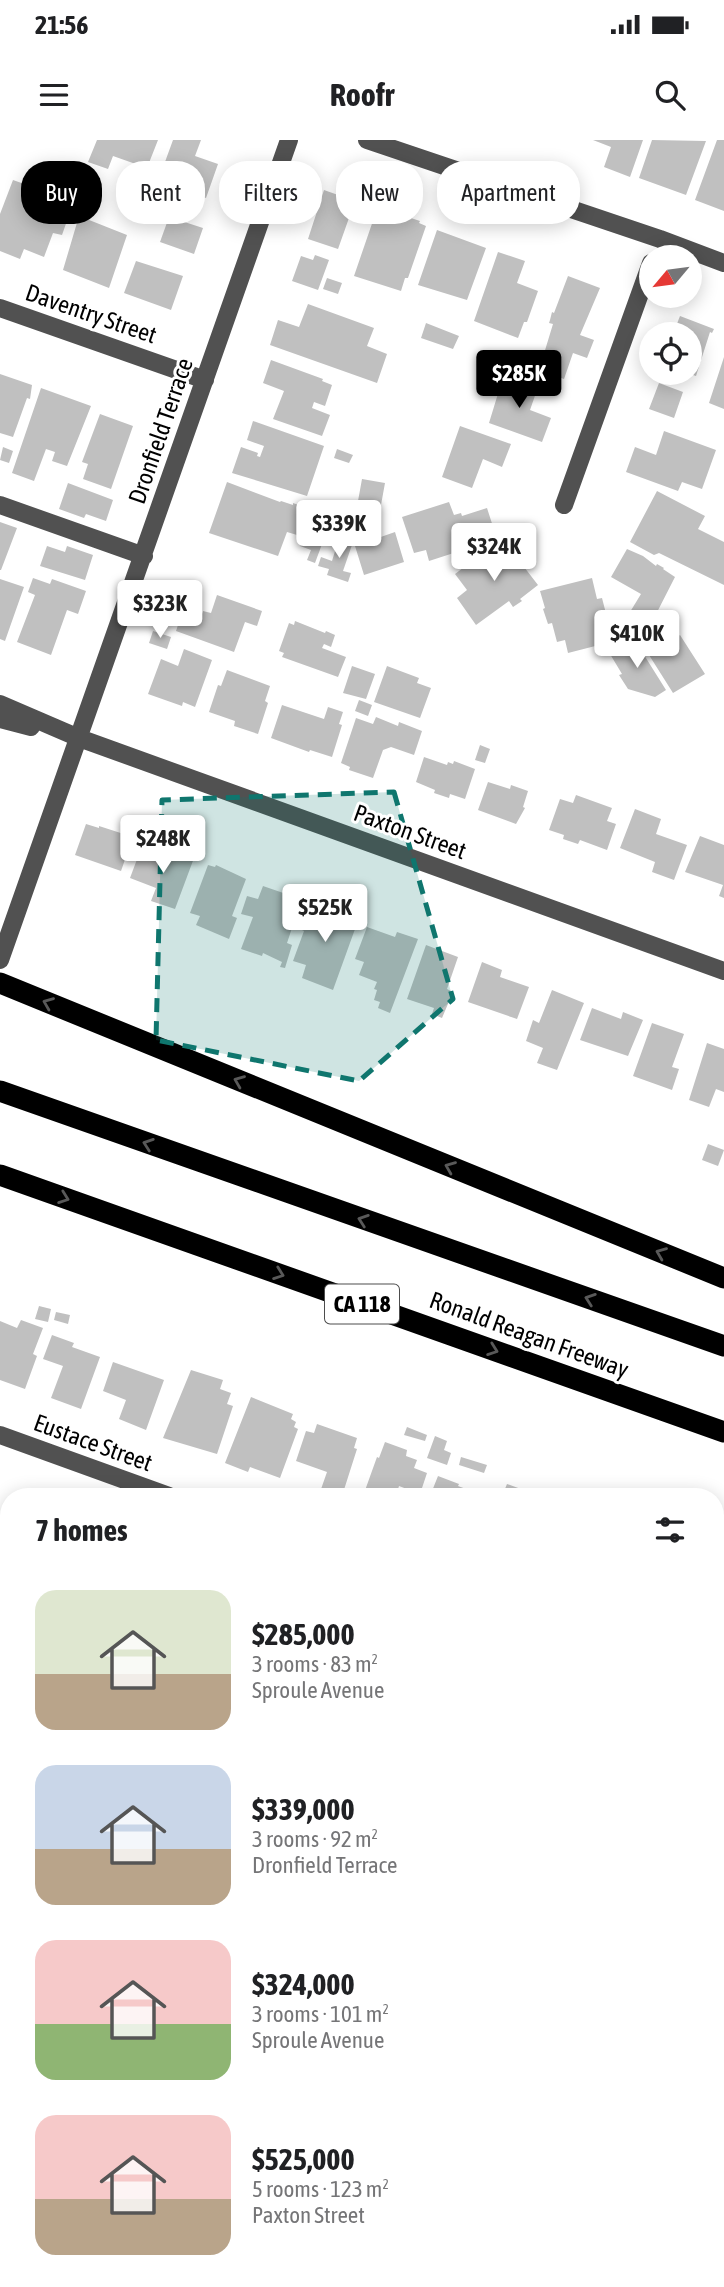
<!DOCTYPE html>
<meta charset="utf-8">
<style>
body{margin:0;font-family:"Asap Condensed",sans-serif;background:#f6f6f6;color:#202124;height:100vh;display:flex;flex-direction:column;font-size:26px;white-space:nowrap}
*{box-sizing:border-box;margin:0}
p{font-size:23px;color:#757577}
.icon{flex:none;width:38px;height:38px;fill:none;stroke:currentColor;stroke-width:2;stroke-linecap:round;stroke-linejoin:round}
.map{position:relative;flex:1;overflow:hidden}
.side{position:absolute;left:0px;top:1348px;width:724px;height:800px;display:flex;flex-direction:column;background:#fff;border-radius:28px 28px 0 0;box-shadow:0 4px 18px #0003}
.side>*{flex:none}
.hud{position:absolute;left:21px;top:21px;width:682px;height:63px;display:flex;gap:14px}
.needle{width:46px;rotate:241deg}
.controls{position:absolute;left:639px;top:105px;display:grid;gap:14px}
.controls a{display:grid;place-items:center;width:63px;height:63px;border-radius:50%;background:#fff;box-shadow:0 4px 18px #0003;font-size:35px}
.price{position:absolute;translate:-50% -60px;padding:0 16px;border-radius:7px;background:#fff;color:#222;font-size:23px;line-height:46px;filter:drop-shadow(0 2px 4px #0008)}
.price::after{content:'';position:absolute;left:50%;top:42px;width:21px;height:16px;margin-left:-10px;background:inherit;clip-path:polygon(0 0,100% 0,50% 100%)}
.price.active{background:#000;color:#fff}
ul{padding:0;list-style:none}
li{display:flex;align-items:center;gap:21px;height:175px;padding:0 35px}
li span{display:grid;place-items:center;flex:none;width:196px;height:140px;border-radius:21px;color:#555}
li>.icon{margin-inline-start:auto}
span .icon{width:84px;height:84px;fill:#fffc;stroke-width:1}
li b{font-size:30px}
h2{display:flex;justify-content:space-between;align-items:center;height:84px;padding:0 35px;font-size:30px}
.tag{padding:0 24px;border-radius:28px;background:#fff;box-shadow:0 4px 18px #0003;font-size:24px;line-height:63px}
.tag.active{background:#000;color:#fff}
.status{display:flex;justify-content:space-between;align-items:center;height:49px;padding:0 35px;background:#fff;direction:ltr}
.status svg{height:19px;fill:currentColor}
header{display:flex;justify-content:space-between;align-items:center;height:91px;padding:0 35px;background:#fff;font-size:32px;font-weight:700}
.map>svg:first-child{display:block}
</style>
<div class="status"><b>21:56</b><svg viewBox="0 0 49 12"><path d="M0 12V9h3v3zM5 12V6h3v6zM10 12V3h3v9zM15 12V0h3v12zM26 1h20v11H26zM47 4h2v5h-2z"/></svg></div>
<header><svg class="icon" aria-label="menu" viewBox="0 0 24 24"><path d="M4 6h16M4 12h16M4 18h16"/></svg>Roofr<svg class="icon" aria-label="search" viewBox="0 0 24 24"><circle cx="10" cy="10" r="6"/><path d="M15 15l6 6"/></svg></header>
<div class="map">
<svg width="724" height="2147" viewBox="0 0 724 2147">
<rect width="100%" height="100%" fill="#fff"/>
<path fill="#c0c0c0" d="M97,0h61l-11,28 -34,-12 -5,13 -20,-7z
M173,0h28l-6,16 23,8 -12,34 -25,-9 -2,5 -6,-2 -2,6 -17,-6z
M593,0h50l-13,37 -26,-10 7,-20z
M652,0l54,1 -20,54 -47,-17z
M717,0h7v71l-29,-11z
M64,39l17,5 -5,17 -18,-6z
M13,40l31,11 -4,10 22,8 -1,3 8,3 -7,20 -9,-2 -9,24 -20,-8 -4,10 -20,-8v-37z
M324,50l31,11 -17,48 -30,-10z
M377,69l24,9 1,-3 18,6 -1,2 7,3 -18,52h-3l-4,13 -47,-15z
M79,76l48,19 -18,53 -46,-18z
M169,77l34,11 -9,26 -34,-12z
M437,90l49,18 -19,52 -49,-15z
M498,112l27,9 -8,22 21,8 -11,31h-3l-6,16 -44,-17z
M315,115l14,5 -11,30 -26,-9 9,-25 12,4z
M136,121l47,15 -12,34 -47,-17z
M568,136l32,12 -20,47 14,5 -7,18 -14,-5 -9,26 -25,-9 14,-46 -4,-1 1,-3 2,-8 2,1z
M327,138l15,5 -4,11 -15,-5z
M308,164l66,24 -7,18 20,8 -10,29 -107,-38 8,-25 21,7z
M680,176l34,13 -2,4 -2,-1 -14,44 -6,-2v-40h-17z
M426,183l33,13 -6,13 -32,-11z
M724,217v52l-15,-6z
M271,220l52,19 -1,2 10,4 -7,21 -11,-4 -2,6 18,7 -8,21 -49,-17 11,-28 -21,-8z
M0,234l32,11 -2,14 -3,-1 -14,39 -13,-4z
M504,234l34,13 -8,23 21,8 -9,24 -53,-19z
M659,243l24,9 -9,26 -25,-9z
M41,248l50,18 -24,60 -15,-5 3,-9 -9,-3 -12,32 -22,-8z
M100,274l33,12 -22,63 -28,-10 5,-15 -6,-2z
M253,281l71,25 -17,50 -75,-23 9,-26 17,6 -1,3 3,1 4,-11 -17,-6z
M460,286l51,18 -9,23 -19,-8 -11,29 -30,-11z
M664,291l52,19 -14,39 -20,-7 -4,9 -52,-19 9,-25 21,8z
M3,307l10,4 -4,12 -9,-3z
M337,309l16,6 -4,8 -15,-5z
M362,339l23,4 -4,22 -23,-4z
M227,342l53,20 1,-1 12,4v-2l14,5 -10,27 -10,-3 -9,24 -69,-23z
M68,343l45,17 -7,21 -20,-7 -2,4 -25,-9z
M657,351l48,25 -7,13 26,13v43l-65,-32 -5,2 -24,-13z
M449,362l5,13 7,-2 1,3 25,-8 10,31 -68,22 -3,-11 -12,3 -12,-36z
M314,370l18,7 -17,46 -8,-3 4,-10 -11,-4z
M0,382l17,6 -16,42h-1z
M395,392l9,30 -40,13 -9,-29z
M340,395l14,4 -11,32 8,2 -3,9 -21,-7 2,-6 -11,-3 3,-9 11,4z
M504,401l34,44 -18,14 2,2 -9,6 -4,-6 -33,24 -19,-27 10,-8 -12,-16 25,-19 2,2z
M47,406l18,6 2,-6 26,9 -8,25 -45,-14z
M627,409l16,7 13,10 1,-2 7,4 -1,1 12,8 -24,47 -21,-12 11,-18 -30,-17z
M33,438l17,6 2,-5 34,12 -8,23 -11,-4 -16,45 -34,-13 18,-47 -7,-3z
M592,438l5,21 5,-1 8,31 -7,2 4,12 -39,10 -3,-13 -8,2 -5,-19 -4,1 -5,-15 2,-1 -5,-17z
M0,439l24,8 -19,54 -5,-2z
M217,455l45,16 -5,15 -12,-4 -11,30 -58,-21 8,-24 18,7 1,-3 8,2z
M295,481l30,12 1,-2 9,4 -4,12 -7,-3 -2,4 24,9 -8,20 -56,-20 2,-4 -5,-2 10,-28 5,2z
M153,491l18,6 -4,12 -18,-6z
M680,495l25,39 -32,19 -24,-38z
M634,499l32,51 -11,7 -27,-8 -9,-14 3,-1 -12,-20z
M184,509l28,11 -17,47 -12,-5 -1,4 -34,-12 13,-35 17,7z
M352,526l23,8 -9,25 -23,-6z
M387,526l32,12 -2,5 14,5 -11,30 -46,-16z
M227,530l43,16 -5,15 3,2 -10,31 -24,-8 1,-5 -26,-9 9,-27 3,1z
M359,560l13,5 -4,11 -13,-5z
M282,565l42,14 4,-12 15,5 -4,12 3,1 -10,32 -22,-7 -1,2 -38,-14z
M376,577l22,9 1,-4 23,9 -8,24 -23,-8 -8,3 -10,28 -24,-8 1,-3 -9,-4 15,-45 17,6z
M480,605l10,4 -5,14 -10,-3z
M424,617l23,8 1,-3 5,2 1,-3 21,8 -10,30 -15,-5 -1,4 -15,-5 1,-3 -19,-8z
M488,642l22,7 1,-4 17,6 -5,16 2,1 -9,16 -38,-14z
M576,655l36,13 -5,13 9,3 -9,26 -27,-10 -2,4 -15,-5 1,-4 -15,-5 11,-31 13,4z
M635,669l26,10 -5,15 31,11 -13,35 -22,-8 3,-10 -35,-14z
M86,684l13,4v-2l34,11 -12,34 -46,-16z
M700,696l24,9v53l-5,-2 4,-11 -38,-13z
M142,706l29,11 2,-6 21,7 -19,51 -24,-8 5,-13 -26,-10z
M208,725l7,2 1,-2 30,14 -14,37 5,2 -8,21 -33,-14 4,-9 -10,-3z
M263,746l29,10 -2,4 10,4 -13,39 5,2 -7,23 -5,-1 2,-5 -19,-9 -1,3 -21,-7 12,-32 -12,-3 6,-18 11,3z
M308,765l17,7 2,-5 32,11 -26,72 -31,-12 4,-13 -13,-4 11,-30 -4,-2z
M367,787l28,10 2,-5 21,7 -28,74 -12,-5 2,-6 -6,-2 3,-10 -3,-1 3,-7 -18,-7 5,-13 -9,-3z
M426,805l32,12 -11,32 6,3 -11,26 -10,-4 2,-6 -27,-9z
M482,822l20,8 -2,7 29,10 -12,32 -49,-17z
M552,850l32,13 -27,67 -20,-7 6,-15 -17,-7 7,-21 6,3z
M592,868l29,11 2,-7 20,8 -15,36 -48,-16z
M652,883l32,11 -12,33 7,2 -7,21 -39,-14z
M707,903l17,6v43l-8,-3 -7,18 -20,-7z
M708,1004l16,6 -6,16 -16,-6z
M39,1166l12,3 -3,13 -13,-3z
M56,1172l14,3 -2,9 -14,-4z
M21,1180l22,8 -10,26 4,2 -12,33 -25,-9v-59l17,7z
M52,1195l22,8 -2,4 28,10 -19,52 -30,-11 12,-32 -20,-7z
M113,1222l51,18 -18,50 -27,-11 7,-19 -23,-9z
M191,1230l32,10 -3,9 11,4 -4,11 6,2 -16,48 -54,-16z
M251,1257l42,17 -2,5 5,3 -2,5 4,2 -18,49 -30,-11 -2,5 -23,-9z
M317,1284l40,14 -3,10 3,1 -15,47h-12l-10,-4 7,-20 -31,-11 10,-30 8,2z
M407,1287l20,8 -2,6 -21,-6z
M435,1296l12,5 -3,9 7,3 -4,12 -20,-7z
M385,1302l22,8 -1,6 11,4 -3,8 13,5 -7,21 -21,-8 -3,10h-33l14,-39 2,1z
M461,1317l26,8 -3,8 -25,-8z
M438,1336l21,8 -1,2 27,10h-55z
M507,1344l33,12h-38z
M0,1388l9,3v33l-9,-3z
M716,1429l8,3v65l-8,-3z
M1,1463l8,3 -1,15 -8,-3z
M9,1531v32l-9,-3z
M716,1621l8,3v70l-8,-3z
M0,1678l9,3v32l-2,6 -7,-4z
M724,1755v61l-8,-3v-40z
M720,1930l4,2 -1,75 -7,-2v-64z
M0,2088l8,22 -3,1 4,11 -9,3z
M718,2098l6,2v47h-18l3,-9h7v-33z
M103,2138h7l12,9 6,-9h37l-6,9h-62z
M285,2138h74l-2,7 -12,-4 -2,6h-61z
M402,2138h32l-3,9h-32z
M579,2138h52l24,9h-67l-11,-4z"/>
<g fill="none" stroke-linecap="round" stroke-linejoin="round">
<path stroke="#515151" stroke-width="18" d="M367,0l293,99 64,24
M0,168l205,72
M0,365l144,51
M564,365l87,-242
M0,564l79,34 645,233
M0,579l31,8
M0,820l289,-820
M0,1295l169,61
M716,1556l8,3
M0,1615l9,3
M0,1847l9,-24
M716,1865l8,2
M516,2147l3,-9"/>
<path stroke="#000" stroke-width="21" d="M0,843l724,295
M0,951l724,255
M0,1035l724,257"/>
</g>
<defs><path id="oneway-chevron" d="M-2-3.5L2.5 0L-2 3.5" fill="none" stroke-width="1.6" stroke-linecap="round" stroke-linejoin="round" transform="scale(1.75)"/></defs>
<g stroke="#595959">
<use href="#oneway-chevron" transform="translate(48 863) rotate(-158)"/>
<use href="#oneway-chevron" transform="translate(239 941) rotate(-158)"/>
<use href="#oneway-chevron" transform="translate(148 1004) rotate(-161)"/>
<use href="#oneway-chevron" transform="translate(450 1027) rotate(-158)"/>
<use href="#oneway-chevron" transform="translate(64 1058) rotate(20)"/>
<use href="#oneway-chevron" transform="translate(363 1080) rotate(-161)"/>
<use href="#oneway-chevron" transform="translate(661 1113) rotate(-158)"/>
<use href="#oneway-chevron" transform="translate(279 1134) rotate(20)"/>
<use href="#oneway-chevron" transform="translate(590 1159) rotate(-161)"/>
<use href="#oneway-chevron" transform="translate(493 1210) rotate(20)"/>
</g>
<path fill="#0f766e" fill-opacity="0.2" stroke="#0f766e" stroke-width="5" stroke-dasharray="14 9" stroke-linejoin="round" d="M394,652l59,207 -94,82 -203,-41 6,-240z"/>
<g text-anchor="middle" stroke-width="6" stroke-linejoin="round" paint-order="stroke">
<rect fill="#fff" stroke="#4c4c4c" stroke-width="2" x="325" y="1144.5" width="74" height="39" rx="5"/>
<g font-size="23" font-weight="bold" fill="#000">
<text x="362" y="1172">CA 118</text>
</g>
<g font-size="24" fill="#000" stroke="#fff">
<text transform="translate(91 174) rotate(19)" y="8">Daventry Street</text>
<text transform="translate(161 291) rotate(-71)" y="8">Dronfield Terrace</text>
<text transform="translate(410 692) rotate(20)" y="8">Paxton Street</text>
<text transform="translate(529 1195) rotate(20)" y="8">Ronald Reagan Freeway</text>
<text transform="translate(93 1303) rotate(20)" y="8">Eustace Street</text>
</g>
</g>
</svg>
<div class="controls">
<a><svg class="needle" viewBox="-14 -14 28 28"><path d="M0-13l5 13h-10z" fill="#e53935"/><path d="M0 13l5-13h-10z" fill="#757577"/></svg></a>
<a><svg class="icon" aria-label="locate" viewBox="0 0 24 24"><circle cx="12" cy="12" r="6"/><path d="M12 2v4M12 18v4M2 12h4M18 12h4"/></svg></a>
</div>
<b class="price active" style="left:519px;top:270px">$285K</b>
<b class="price" style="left:339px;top:420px">$339K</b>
<b class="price" style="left:494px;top:443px">$324K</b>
<b class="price" style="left:160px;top:500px">$323K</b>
<b class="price" style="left:637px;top:530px">$410K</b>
<b class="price" style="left:163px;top:735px">$248K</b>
<b class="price" style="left:325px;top:804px">$525K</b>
<div class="hud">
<a class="tag active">Buy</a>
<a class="tag">Rent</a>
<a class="tag">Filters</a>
<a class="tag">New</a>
<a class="tag">Apartment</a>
</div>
<section class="side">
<h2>7 homes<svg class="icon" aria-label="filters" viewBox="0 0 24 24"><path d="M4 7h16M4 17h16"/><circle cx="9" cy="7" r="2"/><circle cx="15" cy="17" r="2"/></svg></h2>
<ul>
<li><span style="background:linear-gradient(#dfe7d0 60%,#b9a48a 0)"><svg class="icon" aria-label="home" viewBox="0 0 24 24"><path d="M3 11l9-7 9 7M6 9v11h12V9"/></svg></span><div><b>$285,000</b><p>3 rooms · 83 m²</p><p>Sproule Avenue</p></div></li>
<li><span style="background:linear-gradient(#c9d6e8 60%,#b9a48a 0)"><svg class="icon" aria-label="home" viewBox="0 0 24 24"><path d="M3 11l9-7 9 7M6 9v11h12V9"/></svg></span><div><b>$339,000</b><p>3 rooms · 92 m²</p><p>Dronfield Terrace</p></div></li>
<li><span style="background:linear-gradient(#f6c9c9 60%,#8fb573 0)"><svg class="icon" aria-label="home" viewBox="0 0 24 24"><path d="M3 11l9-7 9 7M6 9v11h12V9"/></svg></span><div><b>$324,000</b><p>3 rooms · 101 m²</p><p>Sproule Avenue</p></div></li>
<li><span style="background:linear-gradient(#f6c9c9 60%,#b9a48a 0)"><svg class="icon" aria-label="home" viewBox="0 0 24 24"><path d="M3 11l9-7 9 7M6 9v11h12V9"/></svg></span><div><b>$525,000</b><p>5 rooms · 123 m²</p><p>Paxton Street</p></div></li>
</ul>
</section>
</div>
